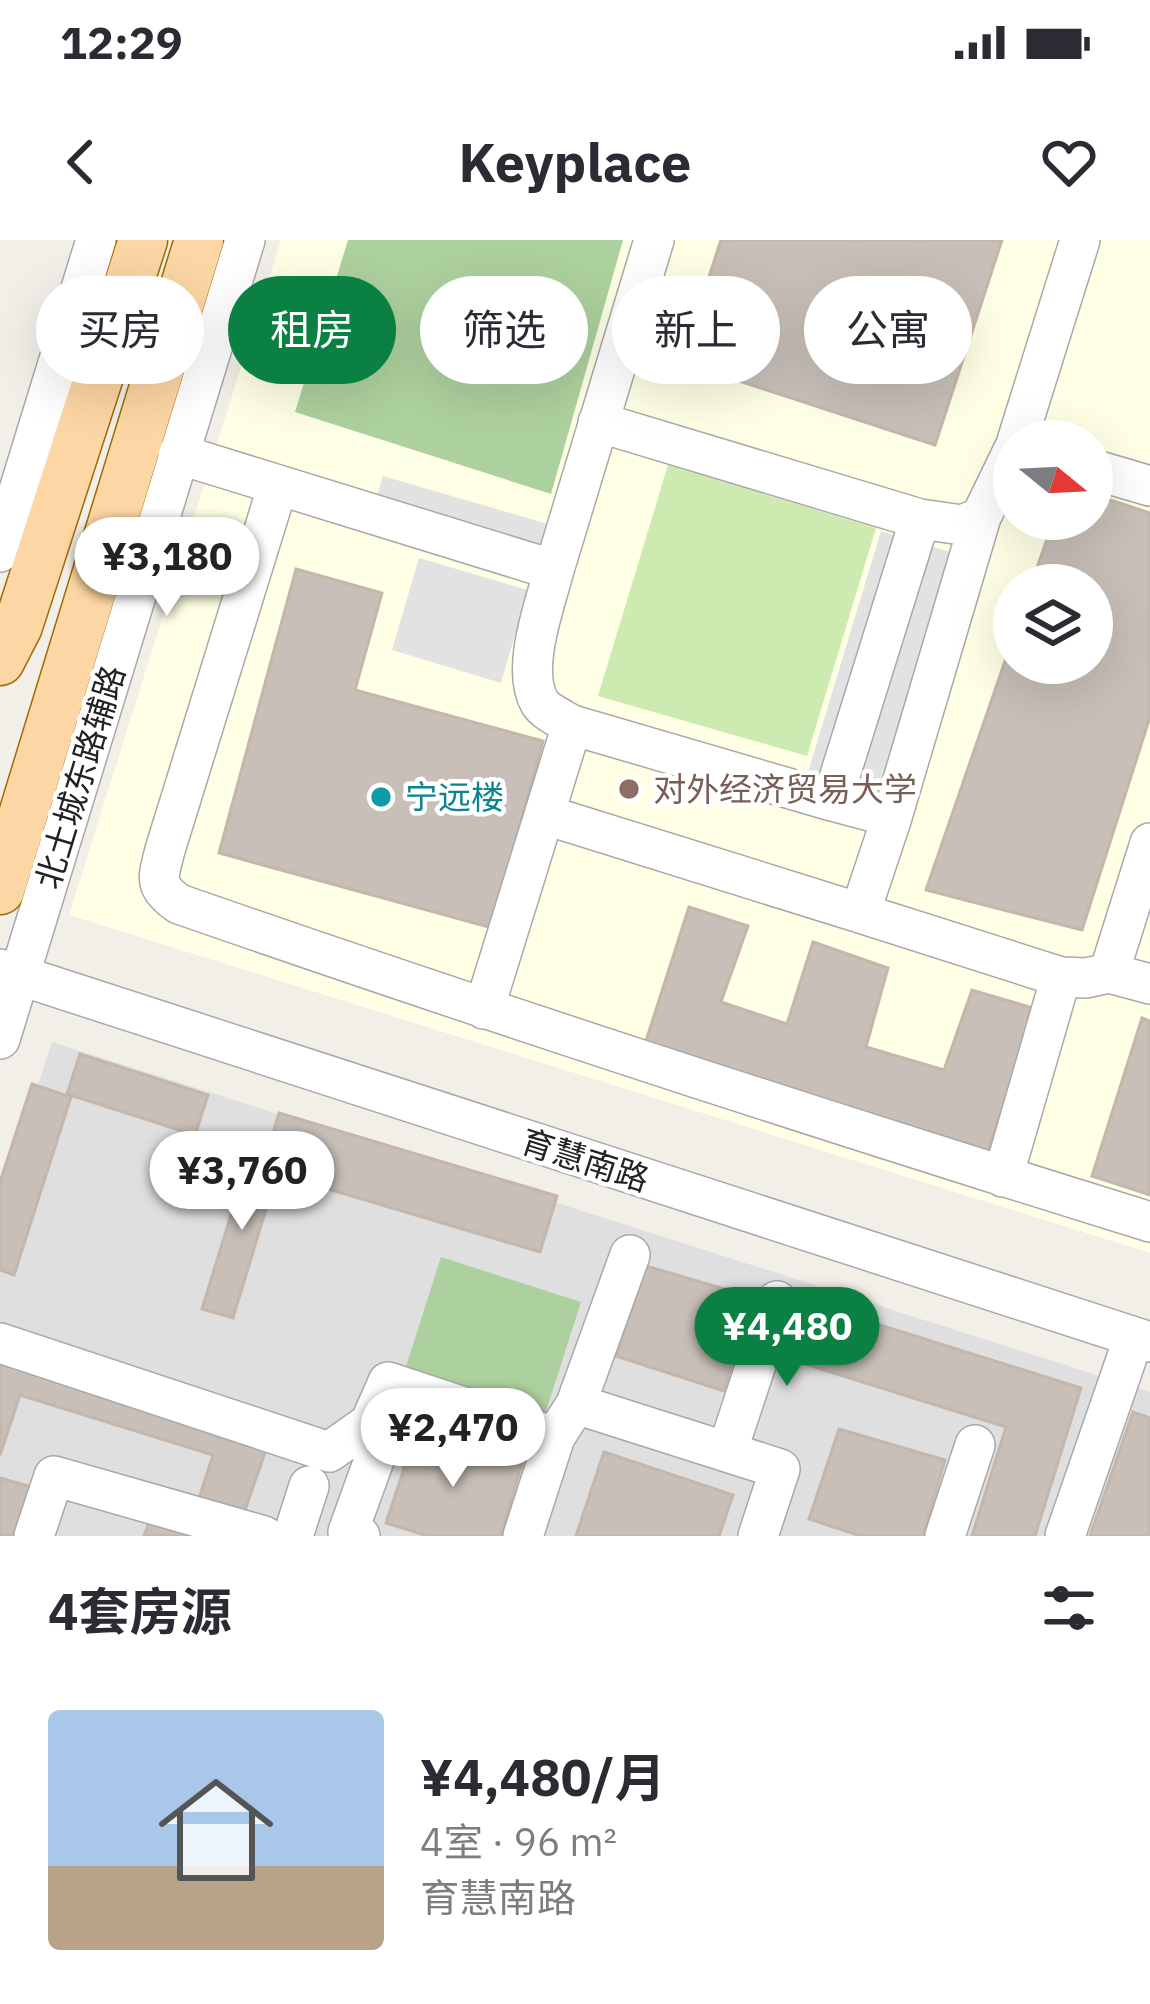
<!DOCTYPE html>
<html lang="zh">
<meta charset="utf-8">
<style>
body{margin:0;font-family:"IBM Plex Sans","Noto Sans SC",sans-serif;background:#f7f7f7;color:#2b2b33;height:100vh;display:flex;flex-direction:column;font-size:45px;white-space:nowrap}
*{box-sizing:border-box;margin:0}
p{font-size:39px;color:#7c7c81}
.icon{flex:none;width:66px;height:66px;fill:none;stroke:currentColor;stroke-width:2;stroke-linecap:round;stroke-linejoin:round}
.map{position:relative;height:1296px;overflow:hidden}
.details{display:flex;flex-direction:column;background:#fff;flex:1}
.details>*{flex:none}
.hud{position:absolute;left:36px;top:36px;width:1080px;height:108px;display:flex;gap:24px}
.needle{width:78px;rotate:108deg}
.fabs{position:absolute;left:993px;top:180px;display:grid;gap:24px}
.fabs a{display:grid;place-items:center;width:120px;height:120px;border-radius:50%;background:#fff;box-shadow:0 12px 48px #0002;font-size:60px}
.price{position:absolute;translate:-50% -102px;padding:0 27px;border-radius:42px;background:#fff;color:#222;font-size:39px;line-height:78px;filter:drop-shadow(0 3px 6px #0008)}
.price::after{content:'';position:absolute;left:50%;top:72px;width:36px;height:27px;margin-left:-18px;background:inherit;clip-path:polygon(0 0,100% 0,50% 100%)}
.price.active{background:#0b8043;color:#fff}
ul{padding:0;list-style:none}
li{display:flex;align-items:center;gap:36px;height:300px;padding:0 48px}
li span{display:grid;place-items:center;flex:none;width:336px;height:240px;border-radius:12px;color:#555}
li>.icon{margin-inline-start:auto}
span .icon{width:144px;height:144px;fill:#fffc;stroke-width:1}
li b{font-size:51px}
h2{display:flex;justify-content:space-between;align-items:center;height:144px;padding:0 48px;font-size:51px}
.tag{padding:0 42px;border-radius:54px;background:#fff;box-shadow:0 12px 48px #0002;font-size:42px;line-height:108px}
.tag.active{background:#0b8043;color:#fff}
.status{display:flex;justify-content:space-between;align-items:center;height:84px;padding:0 60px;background:#fff;direction:ltr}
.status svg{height:33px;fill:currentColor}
header{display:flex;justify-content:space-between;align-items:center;height:156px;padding:0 48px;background:#fff;font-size:54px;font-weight:700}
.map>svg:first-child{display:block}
</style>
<div class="status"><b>12:29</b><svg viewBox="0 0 49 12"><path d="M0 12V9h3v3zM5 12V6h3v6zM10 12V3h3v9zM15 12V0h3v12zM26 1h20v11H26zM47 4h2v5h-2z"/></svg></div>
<header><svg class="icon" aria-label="back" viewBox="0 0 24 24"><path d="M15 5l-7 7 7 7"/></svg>Keyplace<svg class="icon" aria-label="heart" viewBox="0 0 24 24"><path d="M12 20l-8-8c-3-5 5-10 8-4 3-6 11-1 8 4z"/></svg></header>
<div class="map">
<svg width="1150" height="1296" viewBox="0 0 1150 1296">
<rect width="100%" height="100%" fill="#f2efe9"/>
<path fill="#e0dfdf" d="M52,802l1098,350v144h-1150v-335z"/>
<path fill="#ffffe5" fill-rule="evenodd" d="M281,0h869v1013l-1081,-338zM1014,201h78v78h-78zM1014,345h78v78h-78z"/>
<path fill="#cdebb0" d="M668,225l208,63 -69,228 -209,-60z"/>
<path fill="#add19e" d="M348,0h275l-72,254 -256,-82z
M441,1017l140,45 -40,125 -140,-45z"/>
<path fill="#e2e2e2" d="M383,236l165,48 -8,29 -166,-48z
M881,291l82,25 -77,251 -81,-25z
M419,318l109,32 -27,93 -109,-33z"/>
<path fill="#c7bfb8" stroke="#c4b6ab" stroke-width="3" d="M721,0h281l-67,205 -254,-83z
M1092,254l58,19v204l-68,213 -156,-40 88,-255v28h78v-78h-61l23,-66h38z
M296,329l86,24 -27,97 188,51 -51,187 -273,-75z
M689,667l59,19 -27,76 66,22 26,-82 75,26 -22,79 78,23 28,-80 64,19 -48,141 -343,-106z
M1142,778l8,3v174l-58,-19z
M80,814l128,41 -13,40 -128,-41z
M32,844l39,13 -57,178 -14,-5v-88z
M279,873l278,83 -17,56 -222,-66 7,-23 -56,-17z
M252,907l30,9 -49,162 -31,-9z
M646,1026l106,31 -28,94 -108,-35z
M810,1063l271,85 -46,148h-63l34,-109 -214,-67z
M0,1118l269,83 -33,95h-92l6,-16 38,12 25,-77 -193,-60 -20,60z
M0,1118l269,83 -33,95h-92l6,-16 38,12 25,-77 -193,-60 -20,60z
M1133,1172l17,6v118h-60z
M839,1189l106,31 -22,76h-62l-52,-17z
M416,1192l106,31 -21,73h-73l-42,-13z
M604,1212l129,43 -14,41h-143z
M0,1238l35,10 -14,48h-21z"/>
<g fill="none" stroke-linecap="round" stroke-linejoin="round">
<g stroke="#a9a9a9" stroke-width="42">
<path id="minor" d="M1017,201l63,-201
M178,214l376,116c-9,35 -34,99 -14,133 6,9 22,16 32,22l260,76 88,-282 -322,-97
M1092,229l58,17
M278,245l-113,365c-7,28 -12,36 14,54 322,112 646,217 971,318
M920,279l42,6 19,-8 33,-68
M0,312l96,-312
M554,330l100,-330
M832,561l60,16 -32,96 201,64 25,1 23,-5 41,11
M546,575l314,98
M892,577l89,-300
M0,729l1150,373
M1109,733l41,-130
M484,769l88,-284
M0,799l245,-799
M1003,937l58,-200
M0,1103l329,109 41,-29 18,-41 167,55 21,-33 204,65 -22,67
M576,1164l54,-149
M727,1212l50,-151
M34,1296l20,-60 210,60
M293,1296l16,-50
M360,1296l-12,-4 47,-130
M523,1296l32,-99
M945,1296l30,-91
M1065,1296l69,-199"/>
</g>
<g stroke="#a06b00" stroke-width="51">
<path id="major" d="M0,421l18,-35 125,-386
M0,650l199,-650"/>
</g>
<use href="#minor" stroke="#fff" stroke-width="39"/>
<use href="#major" stroke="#fcd6a4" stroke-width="48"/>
</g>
<circle fill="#8d6e63" stroke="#fff" stroke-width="4.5" cx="629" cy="549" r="12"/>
<circle fill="#0f9aa8" stroke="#fff" stroke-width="4.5" cx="381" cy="557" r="12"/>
<g text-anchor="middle" stroke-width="9" stroke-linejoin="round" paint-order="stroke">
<g font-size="33" fill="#222" stroke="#fff">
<text transform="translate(80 537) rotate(-73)" y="12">北土城东路辅路</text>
<text transform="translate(585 920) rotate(18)" y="12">育慧南路</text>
</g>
<g font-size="33" fill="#785e54" stroke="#fff" text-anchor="start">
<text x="653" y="561">对外经济贸易大学</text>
</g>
<g font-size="33" fill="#0d838f" stroke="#fff" text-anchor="start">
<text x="405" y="569">宁远楼</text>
</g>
</g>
</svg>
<div class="fabs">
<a><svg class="needle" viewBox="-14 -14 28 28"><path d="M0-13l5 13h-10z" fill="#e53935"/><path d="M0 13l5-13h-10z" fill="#7c7c81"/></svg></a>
<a><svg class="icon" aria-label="layers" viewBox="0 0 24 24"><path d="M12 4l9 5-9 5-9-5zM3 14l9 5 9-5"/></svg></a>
</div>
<b class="price" style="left:167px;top:379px">¥3,180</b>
<b class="price" style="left:242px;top:993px">¥3,760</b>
<b class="price active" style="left:787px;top:1149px">¥4,480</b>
<b class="price" style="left:453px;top:1250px">¥2,470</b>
<div class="hud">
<a class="tag">买房</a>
<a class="tag active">租房</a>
<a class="tag">筛选</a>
<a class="tag">新上</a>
<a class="tag">公寓</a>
</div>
</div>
<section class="details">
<h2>4套房源<svg class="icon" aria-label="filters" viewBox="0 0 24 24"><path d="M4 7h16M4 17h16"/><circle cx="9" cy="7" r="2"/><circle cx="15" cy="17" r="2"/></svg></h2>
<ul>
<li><span style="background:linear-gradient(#a9c7e8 65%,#b9a48a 0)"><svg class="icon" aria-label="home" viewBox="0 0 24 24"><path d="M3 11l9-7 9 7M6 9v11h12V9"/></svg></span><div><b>¥4,480/月</b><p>4室 · 96 m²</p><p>育慧南路</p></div></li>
</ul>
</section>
